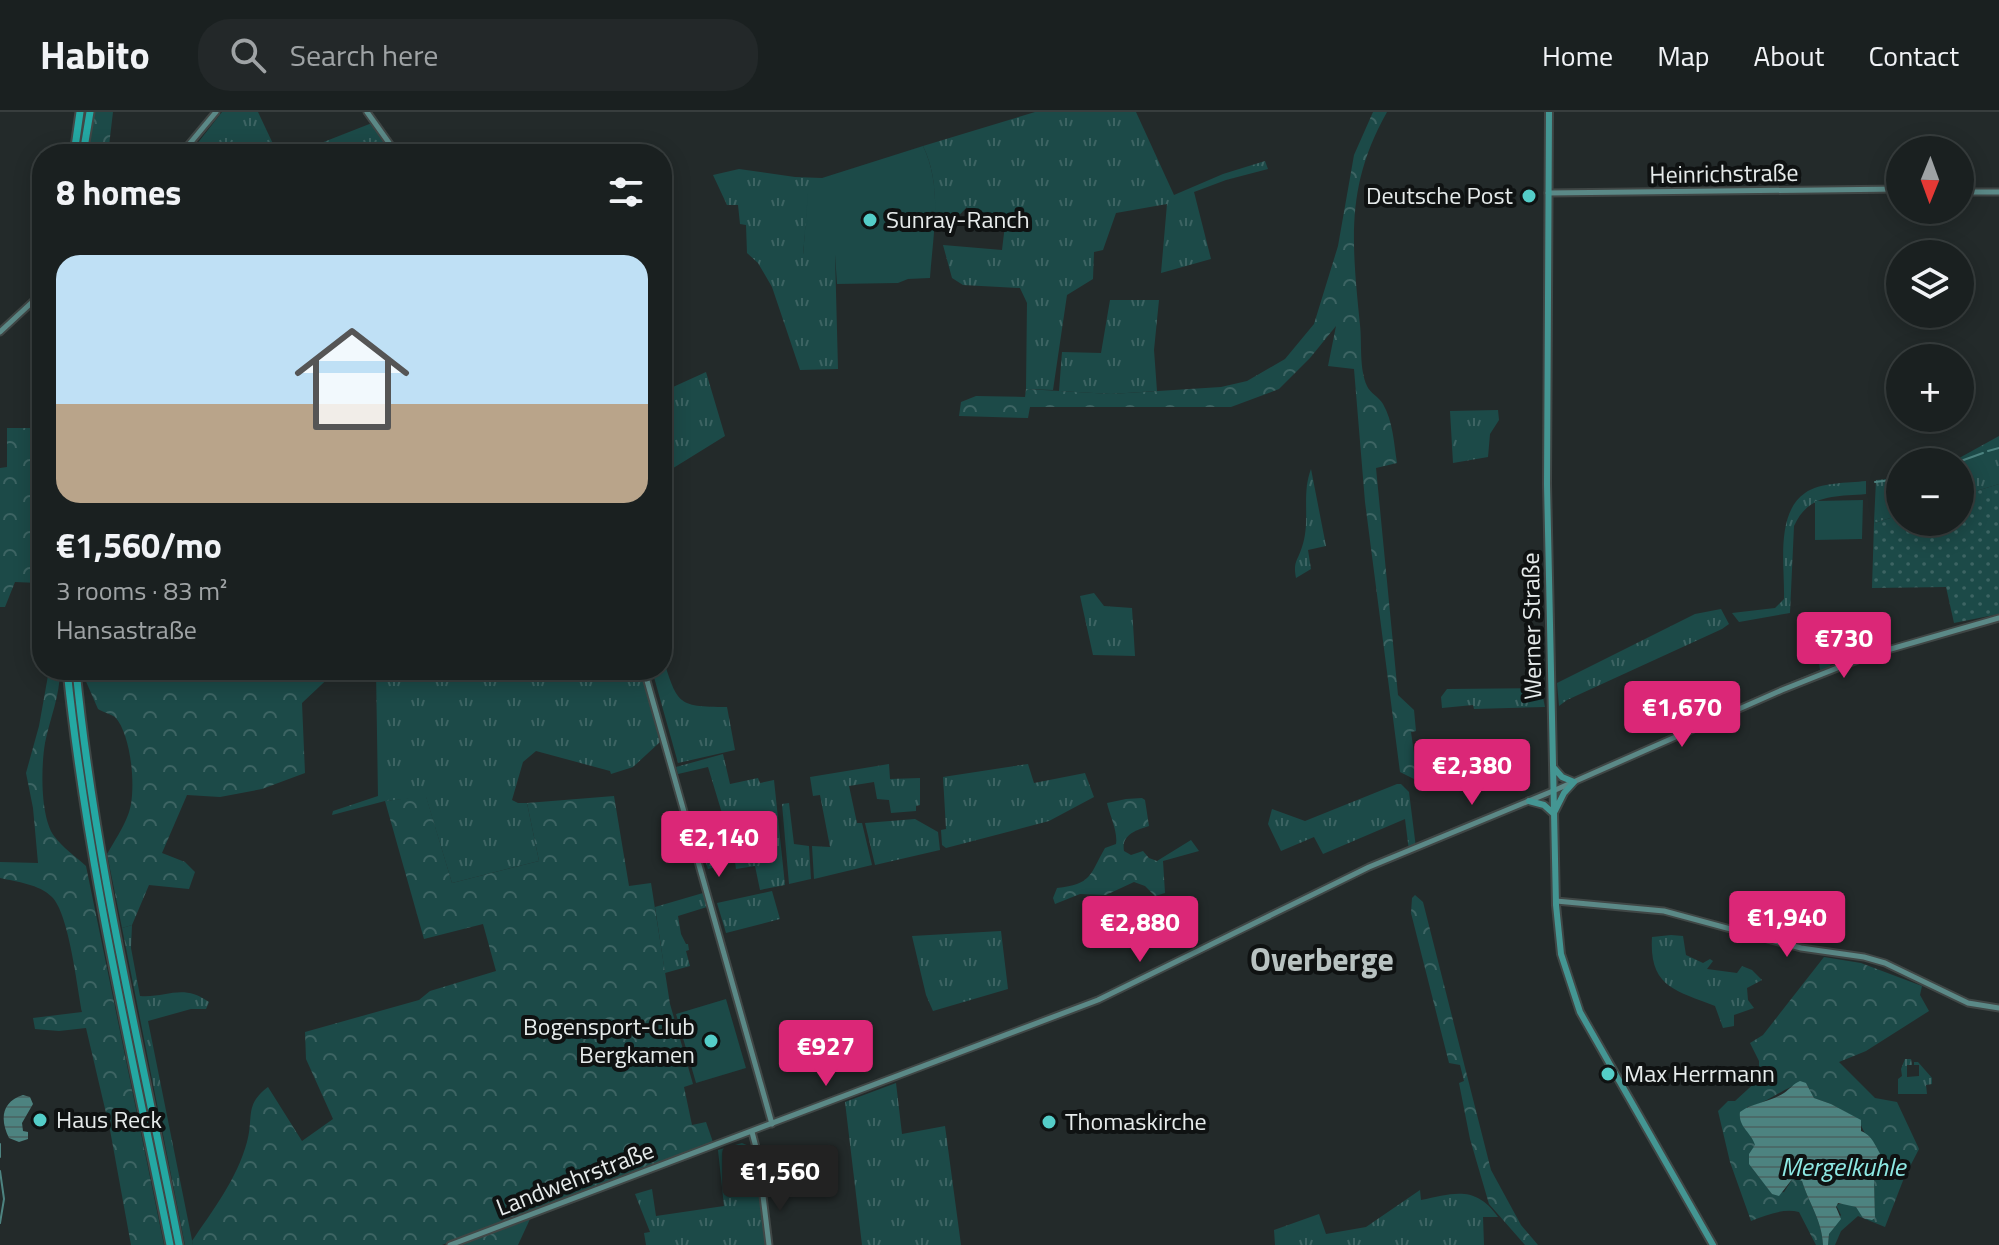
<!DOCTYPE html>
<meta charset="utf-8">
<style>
body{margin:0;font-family:"Titillium Web",sans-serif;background:#232829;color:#f1f3f6;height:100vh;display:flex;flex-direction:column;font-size:30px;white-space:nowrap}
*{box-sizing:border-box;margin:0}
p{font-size:26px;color:#9fa3a5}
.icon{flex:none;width:44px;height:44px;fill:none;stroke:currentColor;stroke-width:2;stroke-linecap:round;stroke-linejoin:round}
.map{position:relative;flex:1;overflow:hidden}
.panel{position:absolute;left:32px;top:32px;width:640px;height:536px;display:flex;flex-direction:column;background:#1a2020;border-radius:32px;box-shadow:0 4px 20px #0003,0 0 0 2px #383e3e}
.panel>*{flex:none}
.needle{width:52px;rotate:181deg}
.buttons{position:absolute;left:1886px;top:24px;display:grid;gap:16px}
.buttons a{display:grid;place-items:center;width:88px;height:88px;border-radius:50%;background:#1a2020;box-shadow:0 4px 20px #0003,0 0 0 2px #383e3e;font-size:40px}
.price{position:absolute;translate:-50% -68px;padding:0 18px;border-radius:8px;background:#db2777;color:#fff;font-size:26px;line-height:52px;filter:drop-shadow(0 2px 4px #0008)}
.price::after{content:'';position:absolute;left:50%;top:48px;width:24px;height:18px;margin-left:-12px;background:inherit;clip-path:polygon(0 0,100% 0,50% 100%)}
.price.selected{background:#222;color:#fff}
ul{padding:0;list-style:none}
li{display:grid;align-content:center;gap:16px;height:424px;padding:0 24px}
li span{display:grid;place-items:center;height:248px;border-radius:24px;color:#555}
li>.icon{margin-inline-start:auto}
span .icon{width:144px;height:144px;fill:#fffc;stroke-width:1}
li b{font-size:34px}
h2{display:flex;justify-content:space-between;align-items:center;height:96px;padding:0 24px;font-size:34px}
header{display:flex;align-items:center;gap:48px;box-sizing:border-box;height:112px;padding:0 40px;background:#1a2020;border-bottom:2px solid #383e3e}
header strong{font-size:38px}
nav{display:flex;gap:44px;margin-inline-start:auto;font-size:28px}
.search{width:560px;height:72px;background:#232829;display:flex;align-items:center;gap:20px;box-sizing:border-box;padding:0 28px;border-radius:32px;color:#9fa3a5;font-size:30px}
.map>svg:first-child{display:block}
</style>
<header>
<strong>Habito</strong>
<div class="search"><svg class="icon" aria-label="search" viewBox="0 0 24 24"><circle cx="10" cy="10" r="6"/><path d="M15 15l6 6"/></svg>Search here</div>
<nav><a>Home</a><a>Map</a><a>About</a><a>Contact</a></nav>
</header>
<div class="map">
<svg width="1999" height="1133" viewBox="0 0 1999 1133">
<defs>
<pattern id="grass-tufts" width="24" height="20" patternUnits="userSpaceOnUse" patternTransform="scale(2)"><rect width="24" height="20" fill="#1c4a48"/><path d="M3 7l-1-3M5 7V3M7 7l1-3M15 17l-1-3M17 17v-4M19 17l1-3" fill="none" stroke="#3d6463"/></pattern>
<pattern id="forest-crowns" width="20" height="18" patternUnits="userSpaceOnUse" patternTransform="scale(2)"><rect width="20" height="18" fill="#1c4a48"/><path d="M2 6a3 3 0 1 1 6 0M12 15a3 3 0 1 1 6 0" fill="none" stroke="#3d6463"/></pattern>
<pattern id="garden-dots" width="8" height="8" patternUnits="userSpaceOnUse" patternTransform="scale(2)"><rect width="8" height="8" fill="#1c4a48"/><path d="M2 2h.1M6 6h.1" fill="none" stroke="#3d6463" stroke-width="1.8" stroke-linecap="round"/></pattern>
<pattern id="water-rules" width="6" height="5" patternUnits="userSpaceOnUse" patternTransform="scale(2)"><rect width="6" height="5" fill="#4d8380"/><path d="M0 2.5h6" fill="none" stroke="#4a6b69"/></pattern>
</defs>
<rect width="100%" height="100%" fill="#232a2a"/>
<path fill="url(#grass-tufts)" d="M222,0h36l16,34 -15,8h-70z
M1035,0h101l38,83 49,-21 42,-13 3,8 -42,11 -32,12 17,67 -50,14 6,-69 -51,9 -13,37 -9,2 -1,27 -26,16 -14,95 -27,-1 1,-86 -7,-15 -57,-3 -11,-7 -9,-33 59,5 3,-25 -35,-5 -3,-13 -20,21 -14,2c3,-30 3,-57 -10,-84z
M372,11l21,31h-100z
M739,57l56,8 27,1v15h-13l-6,61h32l3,115 -38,1 -28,-83 -14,-24 -11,-10 -1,-28 -6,-1 -2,-19h-11l-14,-30z
M1110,188h49l-5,50 3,41 -46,3 -52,-3 3,-39 39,1z
M706,260l19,64 -63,39v-83z
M1498,298l1,10 -9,14 -2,23 -35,6 -3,-52z
M1999,324v48l-39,12v-34h-8z
M1311,357l15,77 -18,4 3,19 -15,9c-3,-16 1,-16 6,-31 9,-26 -1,-52 9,-78z
M1900,366v37l-26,8 2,-43z
M1866,369v13c-31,3 -57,-1 -72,32l-4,87 -51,9 -7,-9 43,-5 9,-9c1,-32 -9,-85 21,-106 15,-11 43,-10 61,-12z
M1094,481l10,13 28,2 3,48 -42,-1 -13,-59z
M1721,497l8,15 -7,5 -155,71 -8,6 -2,-23 138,-69z
M1865,504l2,33 -10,5 10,-3 -2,3 -21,8 -1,-3 -13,6 1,2 -47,18 36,-15 -7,-53z
M662,544c16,47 13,51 65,51l8,43 -57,13 -26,-93h10z
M376,558h264l20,72 -27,25 -22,7 -1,-3 -74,-20 -13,11 -11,38 6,3h9l12,58 -87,22 -26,-86 -41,4 -53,14 1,-4 45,-15z
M1541,576l4,19 -71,2 -1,-4 -31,3 -1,-11 6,-8z
M723,642l7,30 28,-6 2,5 14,-3 11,105 -25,5 -5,-24 -19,3 -1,-7 -27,7 -9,-28 29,-8 -20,-66 -30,7 -2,-7z
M889,652l1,15 30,-1v27l-4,1v5l-25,2 -2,-13 -12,-1 -3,-17 -25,4 8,37h5l10,42 -58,14 -2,-33 18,1 -10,-52 -7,1 -3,-19z
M1028,652l6,19 51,-10 9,24 -45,24 -103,27 -4,-3 -1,-15 5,-1 -3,-52z
M1397,672h4l8,8 7,56 -7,3 -4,-32 -82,35 -9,-17 -33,14 -13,-27 4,-15 33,12z
M789,691l5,41 15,2 2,33 -22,5 -7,-80z
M915,707l23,13 2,18 -65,15 -10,-42z
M772,779l8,28 -54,14 -9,-30z
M703,781l4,14 -29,9 3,18 5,10h2l1,6 -3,1 4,15 -25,7 -10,-66z
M132,813l-1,23 9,48c28,2 42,-13 69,6l-3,7h-15l-43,12 45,224h-8l-63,-317z
M1001,819l7,58 -75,22 -7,-16 -14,-59z
M1671,823l12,1 3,19 17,8 7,-4 3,2 -6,8 30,4 5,-7 10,4 10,10 -15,8 1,12 6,8 -20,7v11l-11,2 -8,-22c-40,-16 -66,-19 -63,-69z
M1905,947h6l1,6h-5v12l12,-1v-11h-5v-3h4l14,16v6l-6,1 1,9h-29v-15l4,-3 -1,-7z
M896,971l6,51 43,-8 16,119h-99l-17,-143z
M742,1031l9,4 5,8 9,90h-119l-2,-12 6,-1 -15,-38 17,-5 4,27 68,-10 -6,-56z
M1420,1078l1,10c33,-7 55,-15 77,17h-15l1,28h-209l-1,-15 45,-16 7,20 40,-7z"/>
<path fill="url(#forest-crowns)" d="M93,0h20l-5,42h-20z
M1373,0h14c-42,74 -35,132 -27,213 2,18 -1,44 7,61 3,7 12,11 16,18 10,17 11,40 14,59l-21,5 22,227 16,15 2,21 -5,1 7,49 -18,-9 -35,-270 -11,-133 -26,-3 8,-40 -26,32 -31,31 -48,18h-201l-2,11 -69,-2 2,-14 15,-6 49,1 1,-8 85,5 110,-7 26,-6 38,-22 29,-35 24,-78 16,-91z
M7,316h35v180l-3,-25 -24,-1 -10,25h-5v-139l7,-1z
M49,558h11c0,26 -10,48 -15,73 -4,23 -5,73 9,93 8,11 22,21 32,30l78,379h-33l-21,-115 -24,-102 -27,3 -24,-2 -2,-11 49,-6c-5,-26 -13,-98 -30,-115 -13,-13 -35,-15 -52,-19v-16l38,1 -5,-55 -7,-35 13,-47z
M81,558h256l-35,33 3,70 -43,16 -42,8 -33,-2 -25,58 23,9 10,10 -6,17 -40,-4 -17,40 -10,3 -15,-74c7,-12 16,-26 21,-39 9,-21 4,-80 -13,-98 -4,-3 -13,-5 -17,-8z
M426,684l26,87 87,-22 -12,-58 87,-7 15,90 22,-3 19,121 23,80 -9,3 8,38 14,-3 8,23 -272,100h-249l-1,-4c21,-31 45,-62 55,-99 7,-25 -3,-37 21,-55l34,54 31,-22 -27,-60 -1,-27 114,-32 11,-9 66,-20 -13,-47 -59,15 -39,-138z
M1142,686l3,2 4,26c-13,4 -28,9 -25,25l7,4 12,-4 6,7 8,3 34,-21 8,11 -36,10 2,32 -10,3 -10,-10 -11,-4 -28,13 -26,-1 -25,10 -2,-6 4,-10c35,-4 32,-12 48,-40l11,-4c2,-12 -6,-28 -9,-41l19,-4z
M1415,783l8,7 68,268 30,55 17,20h-13l-36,-41 -19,-65 -11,-56 5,-2 -4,-16 -11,-2 -38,-150 1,-15z
M1824,845l37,6 61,23 -2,9 9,16 -63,40 -27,11 36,36 22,4 22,47 -15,29 -19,49 -27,-11 -17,15 -6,14h-7l1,-11 12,-19 -5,-10c13,-5 28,6 39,13l-1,-39 13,-17c-8,-7 -27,-32 -27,-42l-29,-16 -17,-6 -8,-15c-22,2 -37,21 -59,24l9,38c-16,23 6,29 16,49l12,-2 9,-14 9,3c7,23 20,39 21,64h-7l-17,-33c-16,-4 -33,3 -48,9l-21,-59 -12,-51 10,-10h7l24,-22v-18l-9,-18 13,-8z
M530,1107l-12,26h-56z"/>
<path fill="url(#garden-dots)" d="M1999,372v130l-45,9 -8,-36 -74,1 2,-65 26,-8v7h60v-26z"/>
<path fill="#1c4a48" d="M923,34c20,41 10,88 7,132l-22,1 -10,4 -61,1 -2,-29h-32l5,-62h14v-15z
M1863,388l-1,39 -47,1v-39z
M726,887l20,69 -50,15 -20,-69z"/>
<path fill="url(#water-rules)" d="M1800,969l6,2 8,15 17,6 30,16v11c15,6 15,22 26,31l-13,17 1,39 -3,2 -9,-2 -7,-11 -18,-4 -2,4 5,12 -12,15 -1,11h-5c-1,-25 -14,-41 -21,-64l-9,-3 -14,18 -7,-2 -23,-30v-10l6,-9c-4,-13 -17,-18 -15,-33 12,-9 30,-10 44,-19 6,-4 9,-9 16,-12z
M23,983l7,2 3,7 -11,19 1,8 5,1v7l-9,3 -10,-4c-9,-18 -8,-36 14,-43z"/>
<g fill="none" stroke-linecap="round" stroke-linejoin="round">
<path stroke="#4d8380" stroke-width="2" d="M1988,339l11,-3
M1958,350l25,-9
M1875,370l25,-3
M0,1032v13
M0,1059l4,28 -4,24"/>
<g stroke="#404746" stroke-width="9">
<path id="secondary" d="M367,0l30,42
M181,42l35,-42
M1960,80h39
M1548,81l352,-4
M0,220l42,-39
M644,558l128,454
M1556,789l108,10 137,37 63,9 21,6 83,40 31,5
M752,1020l6,23 11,90
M450,1133l648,-245 271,-133 184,-76 229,-101 88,-35 129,-37"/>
</g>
<g stroke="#404746" stroke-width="10">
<path id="primary" d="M1549,0l-2,372 9,421 5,49 19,58 133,233
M1554,656l8,9 12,5 -10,11 -9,18
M1529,689l15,4 10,9"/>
</g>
<g stroke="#404746" stroke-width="11">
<path id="highway" d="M74,42l6,-42
M83,42l7,-42
M67,558c20,194 65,384 103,575
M76,558c19,194 66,384 103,575"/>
</g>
<use href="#secondary" stroke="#5b8987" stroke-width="5"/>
<use href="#primary" stroke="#449693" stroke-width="6"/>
<use href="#highway" stroke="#24a8a3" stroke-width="7"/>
</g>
<g fill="#54cdc8" stroke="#0f1212" stroke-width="3">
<circle cx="1529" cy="84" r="8"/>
<circle cx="870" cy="108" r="8"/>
<circle cx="711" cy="929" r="8"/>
<circle cx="1608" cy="962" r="8"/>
<circle cx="40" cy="1008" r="8"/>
<circle cx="1049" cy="1010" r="8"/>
</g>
<g text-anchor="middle" stroke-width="8" stroke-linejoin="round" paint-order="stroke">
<g font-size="24" fill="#e6ebeb" stroke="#0f1212">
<text transform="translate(1724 62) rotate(-1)" y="8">Heinrichstraße</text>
<text transform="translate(1532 514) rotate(-91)" y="8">Werner Straße</text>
<text transform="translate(575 1067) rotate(-21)" y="8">Landwehrstraße</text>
</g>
<g font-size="24" fill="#e6ebeb" stroke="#0f1212" text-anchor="start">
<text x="1513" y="92" text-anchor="end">Deutsche Post</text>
<text x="886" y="116">Sunray-Ranch</text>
<text x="695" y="923" text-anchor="end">Bogensport-Club<tspan x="695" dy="28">Bergkamen</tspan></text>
<text x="1624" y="970">Max Herrmann</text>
<text x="56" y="1016">Haus Reck</text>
<text x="1065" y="1018">Thomaskirche</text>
</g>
<g font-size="26" font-style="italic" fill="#8ee9e4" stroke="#0f1212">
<text x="1843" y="1064">Mergelkuhle</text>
</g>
<g font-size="32" font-weight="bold" fill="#b8c2c1" stroke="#0f1212">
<text x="1322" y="859">Overberge</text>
</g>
</g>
</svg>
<div class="buttons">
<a><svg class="needle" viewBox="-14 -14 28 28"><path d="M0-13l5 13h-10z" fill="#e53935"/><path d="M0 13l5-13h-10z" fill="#9fa3a5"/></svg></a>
<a><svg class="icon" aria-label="layers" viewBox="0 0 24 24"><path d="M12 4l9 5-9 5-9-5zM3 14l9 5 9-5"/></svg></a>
<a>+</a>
<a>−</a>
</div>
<b class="price" style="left:1844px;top:568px">€730</b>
<b class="price" style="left:1682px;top:637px">€1,670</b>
<b class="price" style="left:1472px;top:695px">€2,380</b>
<b class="price" style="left:719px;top:767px">€2,140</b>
<b class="price" style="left:1787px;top:847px">€1,940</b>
<b class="price" style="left:1140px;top:852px">€2,880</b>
<b class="price" style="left:826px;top:976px">€927</b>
<b class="price selected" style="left:780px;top:1101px">€1,560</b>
<section class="panel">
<h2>8 homes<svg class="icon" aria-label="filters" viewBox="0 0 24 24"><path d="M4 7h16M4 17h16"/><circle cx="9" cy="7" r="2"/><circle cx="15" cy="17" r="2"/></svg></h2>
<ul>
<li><span style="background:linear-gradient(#bfe0f5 60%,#b9a48a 0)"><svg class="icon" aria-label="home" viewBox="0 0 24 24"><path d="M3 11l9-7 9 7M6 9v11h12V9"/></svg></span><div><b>€1,560/mo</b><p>3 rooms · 83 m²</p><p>Hansastraße</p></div></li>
</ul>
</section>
</div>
